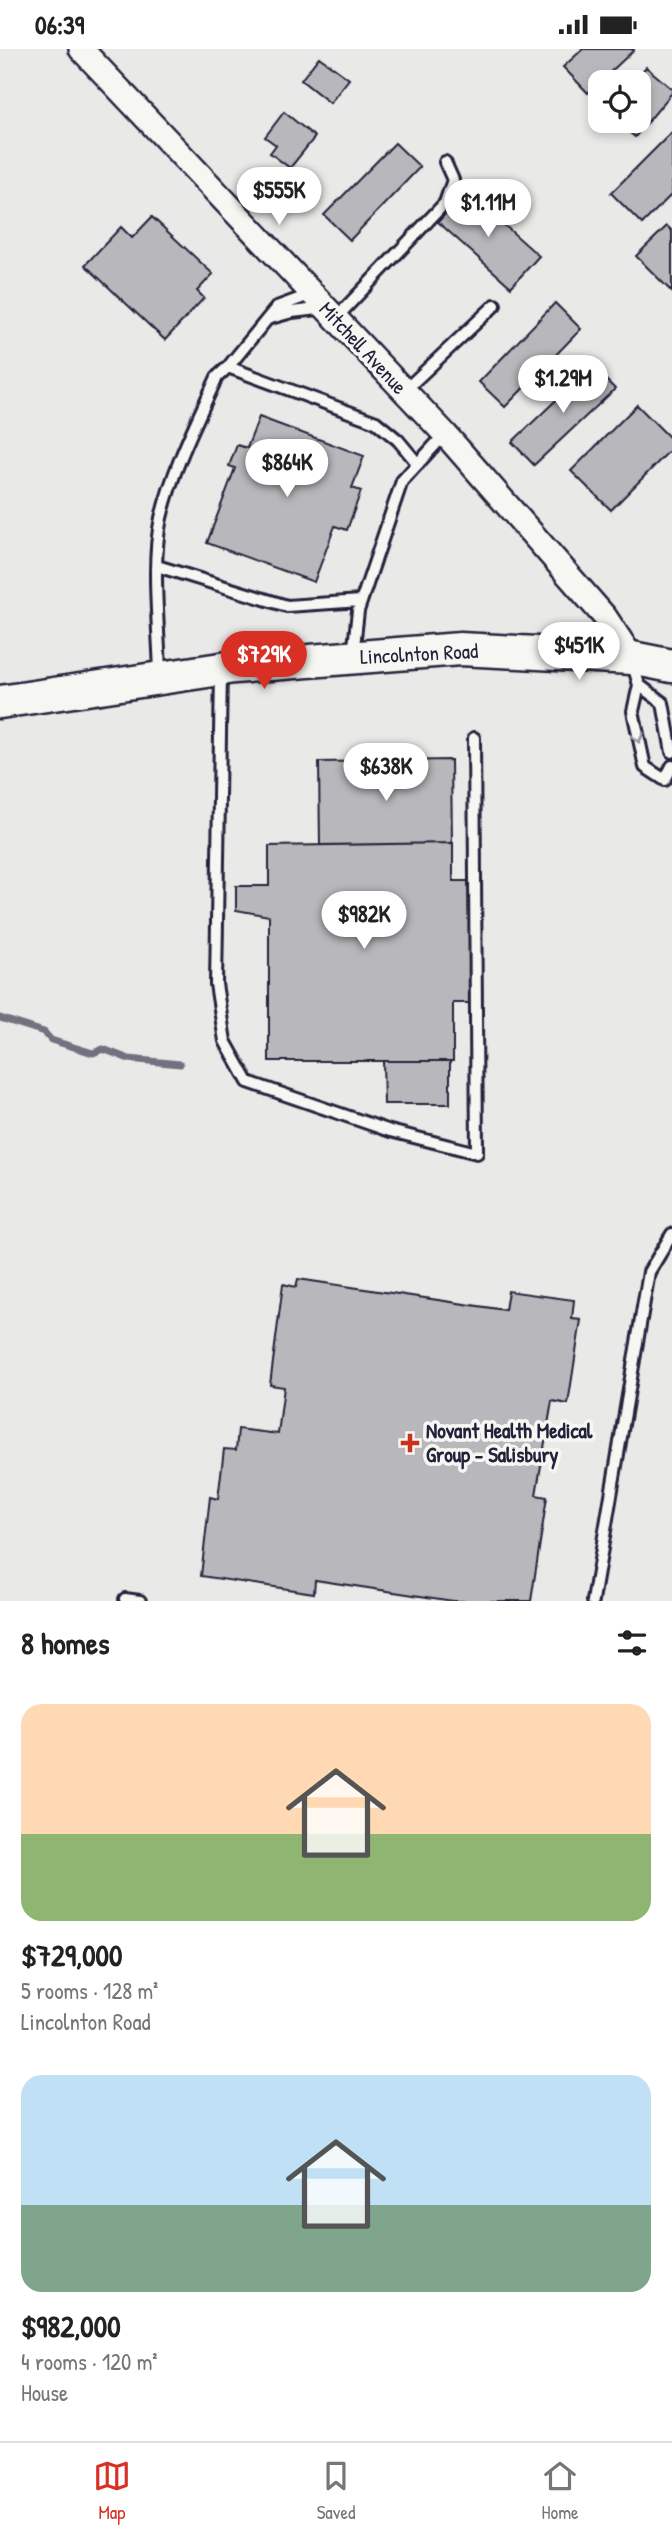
<!DOCTYPE html>
<meta charset="utf-8">
<style>
body{margin:0;font-family:"Patrick Hand",sans-serif;background:#f6f6f6;color:#222;height:100vh;display:flex;flex-direction:column;font-size:26px;white-space:nowrap}
*{box-sizing:border-box;margin:0}
p{font-size:23px;color:#767676}
.icon{flex:none;width:38px;height:38px;fill:none;stroke:currentColor;stroke-width:2;stroke-linecap:round;stroke-linejoin:round}
.map{position:relative;height:1552px;overflow:hidden}
.panel{display:flex;flex-direction:column;background:#fff;flex:1}
.panel>*{flex:none}
.controls{position:absolute;left:588px;top:21px;display:grid;gap:14px}
.controls a{display:grid;place-items:center;width:63px;height:63px;border-radius:14px;background:#fff;box-shadow:0 4px 10px #0003;font-size:35px}
.price{position:absolute;translate:-50% -60px;padding:0 16px;border-radius:24px;background:#fff;color:#222;font-size:23px;line-height:46px;filter:drop-shadow(0 2px 4px #0008)}
.price::after{content:'';position:absolute;left:50%;top:42px;width:21px;height:16px;margin-left:-10px;background:inherit;clip-path:polygon(0 0,100% 0,50% 100%)}
.price.selected{background:#d93025;color:#fff}
ul{padding:0;list-style:none}
li{display:grid;align-content:center;gap:14px;height:371px;padding:0 21px}
li span{display:grid;place-items:center;height:217px;border-radius:21px;color:#555}
li>.icon{margin-inline-start:auto}
span .icon{width:126px;height:126px;fill:#fffc;stroke-width:1}
li b{font-size:30px}
h2{display:flex;justify-content:space-between;align-items:center;height:84px;padding:0 21px;font-size:30px}
.status{display:flex;justify-content:space-between;align-items:center;height:49px;padding:0 35px;background:#fff;direction:ltr}
.status svg{height:19px;fill:currentColor}
.tab-bar{display:flex;justify-content:space-around;align-items:center;height:98px;border-top:2px solid #e0e0e0;background:#fff;font-size:19px;color:#767676}
.tab-bar a{display:grid;justify-items:center;gap:4px}
.tab-bar .selected{color:#d93025}
.map>svg:first-child{display:block}
</style>
<div class="status"><b>06:39</b><svg viewBox="0 0 49 12"><path d="M0 12V9h3v3zM5 12V6h3v6zM10 12V3h3v9zM15 12V0h3v12zM26 1h20v11H26zM47 4h2v5h-2z"/></svg></div>
<div class="map">
<svg width="672" height="1552" viewBox="0 0 672 1552">
<rect width="100%" height="100%" fill="#e9e9e7"/>
<filter id="ink" filterUnits="userSpaceOnUse"><feTurbulence type="fractalNoise" baseFrequency=".0143" numOctaves="2"/><feDisplacementMap in="SourceGraphic" scale="14" xChannelSelector="R" yChannelSelector="G"/><feConvolveMatrix kernelMatrix="1 2 1 2 8 2 1 2 1" color-interpolation-filters="sRGB"/></filter>
<g filter="url(#ink)">
<g fill="none" stroke-linecap="round" stroke-linejoin="round">
<path stroke="#71717f" stroke-width="7" d="M0,969l44,14 7,8 42,13 10,-4 26,10 51,5"/>
</g>
<path fill="#b8b8bc" stroke="#22223b" stroke-width="2" d="M583,0h50l1,1 -46,43 -25,-26z
M319,8l30,22 -19,24 -29,-23z
M646,18l26,22v4l-37,44 -19,-16h23v-39h-6z
M284,63l31,25 -25,31 -20,-15 6,-8 -11,-8z
M672,83v62l-30,30 -31,-31z
M395,94l25,24 -70,73 -26,-25z
M466,142l73,65 -28,31 -73,-65z
M152,168l61,57 -16,17 7,7 -39,42 -80,-75 36,-38 11,11z
M667,177l5,5v61l-36,-36z
M555,254l26,26 -76,78 -26,-25z
M592,317l23,23 -81,76 -22,-23z
M637,356l35,35v8l-61,62 -40,-39z
M259,368l105,39 -12,32 9,3 -14,39 -12,-4 -21,56 -107,-39 28,-75 -6,-2 8,-21 10,3z
M451,711l1,83 -132,2 -1,-83z
M453,794v38h17v122h-17v58h-184v-145l-33,-6v-24h33v-40z
M383,1012h67v43h-66z
M298,1230l207,31 3,-19 66,9 -2,19 9,1 -13,84 -16,-3 -16,94 11,2 -16,104h-78l-138,-21 -1,13 -113,-17 9,-79 8,2 6,-50 12,1 2,-21 40,5 6,-47 -14,-2 13,-101 13,3z"/>
<g fill="none" stroke-linecap="round" stroke-linejoin="round">
<g stroke="#22223b" stroke-width="16">
<path id="lane" d="M336,269l109,-115 8,-23 -8,-18
M267,270l25,-7 34,-4
M228,318l148,55 22,18 20,24
M404,342l91,-86
M157,517l130,40 74,-5
M353,606l5,-44 44,-130 43,-47
M632,612l7,24 -6,26 12,56 20,13 7,-14
M221,623l-5,312 9,57 23,41 142,49 87,22 -3,-415
M160,626c-1,-47 -9,-112 1,-157 12,-50 35,-95 56,-141l11,-10 49,-60 35,-13
M639,636l24,18 9,49
M125,1550l15,2
M593,1552l56,-329 23,-38"/>
</g>
<g stroke="#22223b" stroke-width="28">
<path id="street" d="M81,0l364,385 160,183 27,41"/>
</g>
<g stroke="#22223b" stroke-width="37">
<path id="secondary" d="M0,653l234,-35 226,-18 172,9 40,8"/>
</g>
<use href="#lane" stroke="#f6f6f2" stroke-width="10"/>
<use href="#street" stroke="#f6f6f2" stroke-width="23"/>
<use href="#secondary" stroke="#f6f6f2" stroke-width="32"/>
</g>
<defs><path id="oneway-chevron" d="M-2-3.5L2.5 0L-2 3.5" fill="none" stroke-width="1.6" stroke-linecap="round" stroke-linejoin="round" transform="scale(1.75)"/></defs>
<use stroke="#9797a0" href="#oneway-chevron" transform="translate(638 689) rotate(78)"/>
</g>
<path fill="#c8321e" stroke="#f6f6f2" stroke-width="2.5" d="M406.5 1383.5h7v7h7v7h-7v7h-7v-7h-7v-7h7z"/>
<g text-anchor="middle" stroke-width="7" stroke-linejoin="round" paint-order="stroke">
<g font-size="21" fill="#22223b" stroke="#f6f6f2">
<text transform="translate(363 299) rotate(47)" y="7">Mitchell Avenue</text>
<text transform="translate(419 605) rotate(-3)" y="7">Lincolnton Road</text>
</g>
<g font-size="21" font-weight="bold" fill="#22223b" stroke="#f6f6f2" text-anchor="start">
<text x="426" y="1389">Novant Health Medical<tspan x="426" dy="24">Group - Salisbury</tspan></text>
</g>
</g>
</svg>
<div class="controls">
<a><svg class="icon" aria-label="locate" viewBox="0 0 24 24"><circle cx="12" cy="12" r="6"/><path d="M12 2v4M12 18v4M2 12h4M18 12h4"/></svg></a>
</div>
<b class="price" style="left:279px;top:178px">$555K</b>
<b class="price" style="left:488px;top:190px">$1.11M</b>
<b class="price" style="left:563px;top:366px">$1.29M</b>
<b class="price" style="left:287px;top:450px">$864K</b>
<b class="price" style="left:579px;top:633px">$451K</b>
<b class="price selected" style="left:264px;top:642px">$729K</b>
<b class="price" style="left:386px;top:754px">$638K</b>
<b class="price" style="left:364px;top:902px">$982K</b>
</div>
<section class="panel">
<h2>8 homes<svg class="icon" aria-label="filters" viewBox="0 0 24 24"><path d="M4 7h16M4 17h16"/><circle cx="9" cy="7" r="2"/><circle cx="15" cy="17" r="2"/></svg></h2>
<ul>
<li><span style="background:linear-gradient(#ffd9b3 60%,#8fb573 0)"><svg class="icon" aria-label="home" viewBox="0 0 24 24"><path d="M3 11l9-7 9 7M6 9v11h12V9"/></svg></span><div><b>$729,000</b><p>5 rooms · 128 m²</p><p>Lincolnton Road</p></div></li>
<li><span style="background:linear-gradient(#bfe0f5 60%,#7fa58c 0)"><svg class="icon" aria-label="home" viewBox="0 0 24 24"><path d="M3 11l9-7 9 7M6 9v11h12V9"/></svg></span><div><b>$982,000</b><p>4 rooms · 120 m²</p><p>House</p></div></li>
</ul>
</section>
<nav class="tab-bar">
<a class="selected"><svg class="icon" aria-label="map" viewBox="0 0 24 24"><path d="M3 6l6-2 6 2 6-2v14l-6 2-6-2-6 2zM9 4v14M15 6v14"/></svg>Map</a>
<a><svg class="icon" aria-label="saved" viewBox="0 0 24 24"><path d="M7 4h10v16l-5-4-5 4z"/></svg>Saved</a>
<a><svg class="icon" aria-label="home" viewBox="0 0 24 24"><path d="M3 11l9-7 9 7M6 9v11h12V9"/></svg>Home</a>
</nav>
